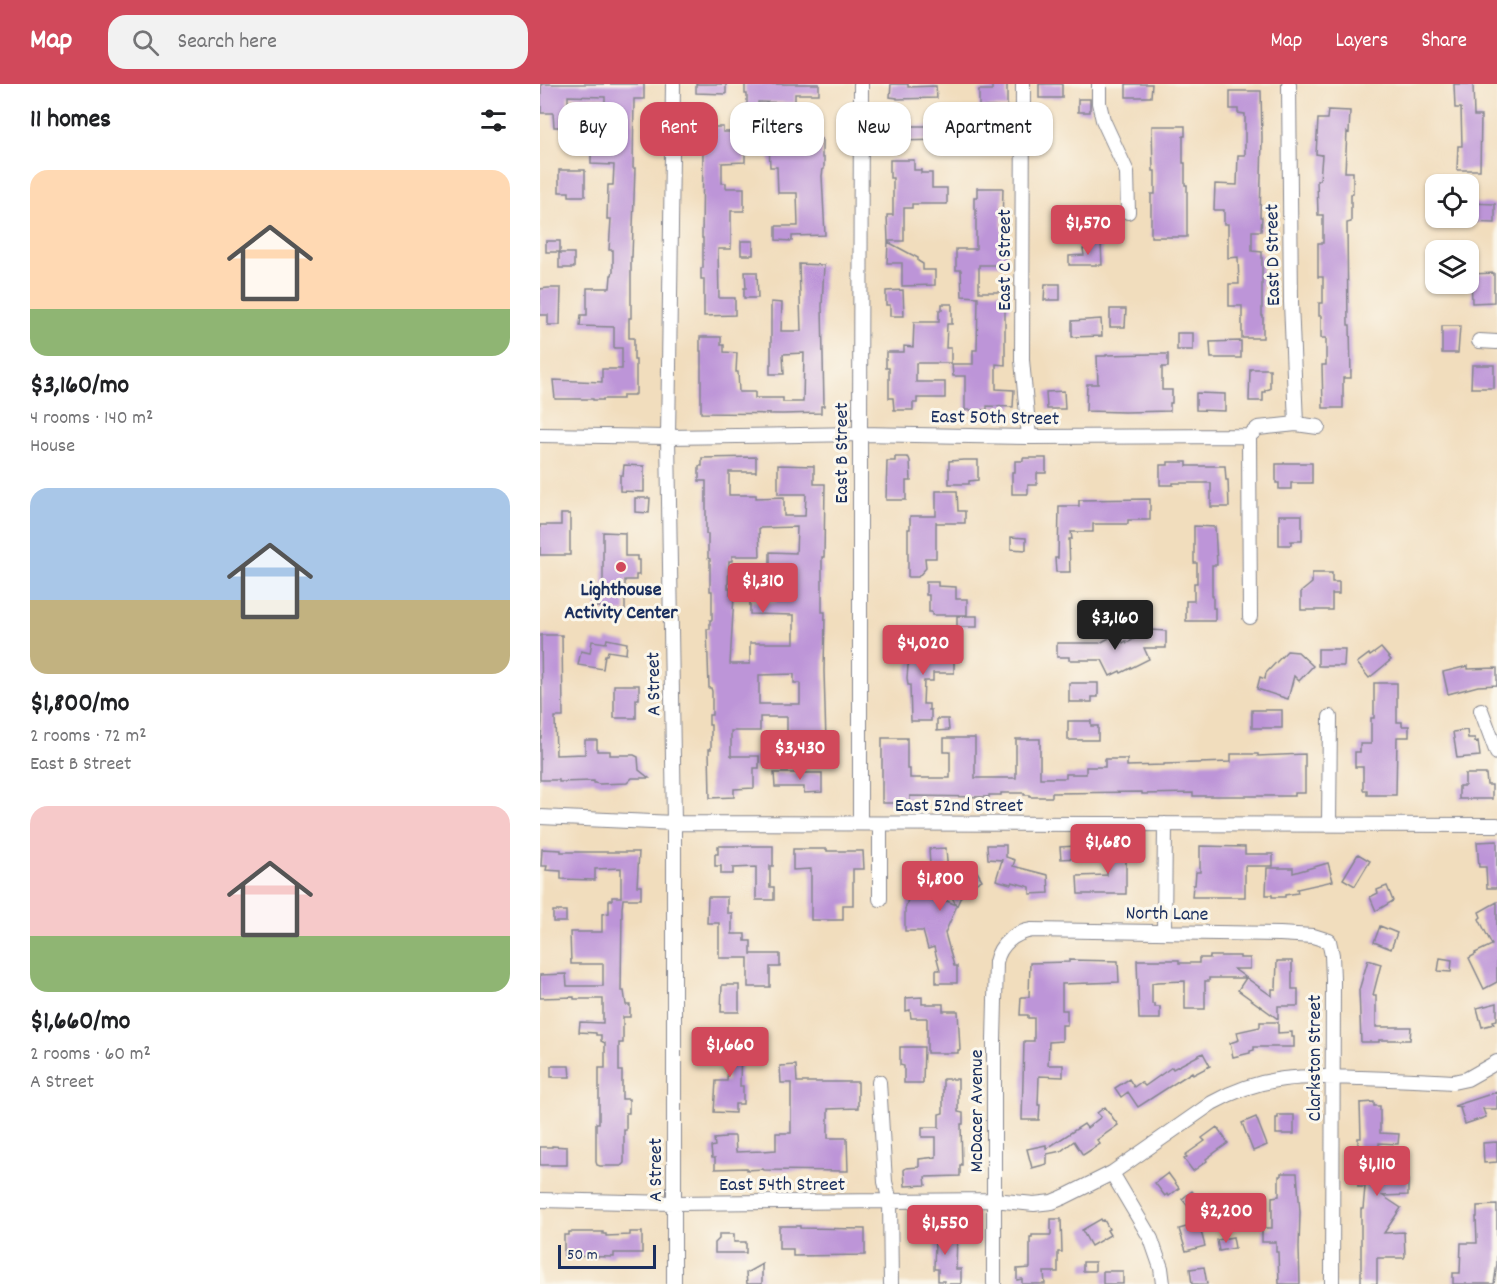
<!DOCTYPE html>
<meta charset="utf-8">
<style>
body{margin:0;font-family:Dekko,sans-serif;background:#f2f2f2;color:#202124;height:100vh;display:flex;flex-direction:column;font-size:22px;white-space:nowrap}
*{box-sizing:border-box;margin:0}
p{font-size:20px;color:#757577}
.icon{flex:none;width:33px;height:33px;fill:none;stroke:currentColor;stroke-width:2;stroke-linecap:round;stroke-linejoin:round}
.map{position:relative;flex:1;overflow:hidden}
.panel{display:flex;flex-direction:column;background:#fff;width:540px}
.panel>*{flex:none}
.hud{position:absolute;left:18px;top:18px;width:570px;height:54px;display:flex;gap:12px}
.tools{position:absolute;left:885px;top:90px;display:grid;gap:12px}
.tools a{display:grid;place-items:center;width:54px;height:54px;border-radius:12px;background:#fff;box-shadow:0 2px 4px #0004;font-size:30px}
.scale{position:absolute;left:18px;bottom:15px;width:98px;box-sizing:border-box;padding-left:6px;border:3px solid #1b2f5e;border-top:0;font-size:16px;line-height:21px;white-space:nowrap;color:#1b2f5e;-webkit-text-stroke:4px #fbf7ec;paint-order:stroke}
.price{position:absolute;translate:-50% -51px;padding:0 14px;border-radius:6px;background:#d1495b;color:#fff;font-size:20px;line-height:39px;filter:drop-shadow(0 2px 3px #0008)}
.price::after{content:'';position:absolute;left:50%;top:36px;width:18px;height:14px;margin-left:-9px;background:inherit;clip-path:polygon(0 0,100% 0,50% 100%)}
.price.active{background:#222;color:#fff}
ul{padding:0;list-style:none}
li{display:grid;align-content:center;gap:12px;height:318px;padding:0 30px}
li span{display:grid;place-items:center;height:186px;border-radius:18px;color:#555}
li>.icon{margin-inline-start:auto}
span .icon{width:108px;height:108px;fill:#fffc;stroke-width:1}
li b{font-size:26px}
h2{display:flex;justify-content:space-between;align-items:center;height:72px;padding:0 30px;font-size:26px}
.tag{padding:0 21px;border-radius:18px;background:#fff;box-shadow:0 2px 4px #0004;font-size:21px;line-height:54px}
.tag.active{background:#d1495b;color:#fff}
header{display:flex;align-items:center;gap:36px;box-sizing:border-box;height:84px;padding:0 30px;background:#d1495b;color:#fff}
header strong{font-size:28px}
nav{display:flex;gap:33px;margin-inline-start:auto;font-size:21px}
.search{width:420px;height:54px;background:#f2f2f2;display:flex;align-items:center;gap:15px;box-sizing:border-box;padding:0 21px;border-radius:18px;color:#757577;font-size:22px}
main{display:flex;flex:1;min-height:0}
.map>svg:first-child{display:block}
</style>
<header>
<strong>Map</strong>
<div class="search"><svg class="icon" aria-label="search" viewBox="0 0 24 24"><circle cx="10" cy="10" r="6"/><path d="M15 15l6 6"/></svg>Search here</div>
<nav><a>Map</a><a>Layers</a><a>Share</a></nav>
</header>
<main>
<section class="panel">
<h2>11 homes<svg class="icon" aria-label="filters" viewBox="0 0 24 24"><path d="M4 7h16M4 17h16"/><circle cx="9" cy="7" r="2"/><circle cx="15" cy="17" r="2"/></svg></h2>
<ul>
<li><span style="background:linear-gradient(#ffd9b3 75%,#8fb573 0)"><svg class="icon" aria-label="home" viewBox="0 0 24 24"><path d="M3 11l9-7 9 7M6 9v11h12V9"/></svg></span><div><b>$3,160/mo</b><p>4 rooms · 140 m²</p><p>House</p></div></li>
<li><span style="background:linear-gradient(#a9c7e8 60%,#c2b280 0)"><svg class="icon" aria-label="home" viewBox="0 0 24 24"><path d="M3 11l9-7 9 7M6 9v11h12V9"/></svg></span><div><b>$1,800/mo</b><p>2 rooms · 72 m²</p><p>East B Street</p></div></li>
<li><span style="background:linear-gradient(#f6c9c9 70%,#8fb573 0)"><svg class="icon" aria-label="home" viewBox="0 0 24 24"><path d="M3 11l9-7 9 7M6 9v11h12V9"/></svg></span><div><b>$1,660/mo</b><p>2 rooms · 60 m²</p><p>A Street</p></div></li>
</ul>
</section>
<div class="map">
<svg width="957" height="1200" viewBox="0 0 957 1200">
<rect width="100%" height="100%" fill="#fbf7ec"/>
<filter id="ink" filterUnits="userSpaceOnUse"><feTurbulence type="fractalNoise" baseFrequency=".0167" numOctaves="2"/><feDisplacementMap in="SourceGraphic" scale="12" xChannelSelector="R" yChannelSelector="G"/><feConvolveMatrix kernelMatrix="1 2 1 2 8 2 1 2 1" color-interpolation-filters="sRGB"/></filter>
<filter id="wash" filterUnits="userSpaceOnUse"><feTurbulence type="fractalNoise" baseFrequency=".008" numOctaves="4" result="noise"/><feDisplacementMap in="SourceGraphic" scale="24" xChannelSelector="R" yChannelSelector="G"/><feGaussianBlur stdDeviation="1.35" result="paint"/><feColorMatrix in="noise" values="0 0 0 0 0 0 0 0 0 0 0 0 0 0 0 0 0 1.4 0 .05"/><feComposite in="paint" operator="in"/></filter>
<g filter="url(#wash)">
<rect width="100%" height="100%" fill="#f1ddbd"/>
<g id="blocks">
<path fill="#bd95d8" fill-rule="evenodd" d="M1,0h103v15h-10l-1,69h2l-3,89h-1v61h-2v20h5v22h2v34h-2v1h-11v4h-20v1h-10v-1h-38l-2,-19 49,2v-13h20v-21h-8v-21l-34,-1 1,-11h6v-27h23l1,-13h1l1,-4v-21h-4l2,-31h-4l1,-34h5l1,-20 -23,-1v-40h14v-27l-37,-1v31h-14l-1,-14h-12z
M156,0h30v10l-30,-1z
M205,0h74v10h-24v9l-37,-1v22l38,-1v5h21v8h2v3h3v19h2v11h-1l-1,7 3,59 -33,1v5l-16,-1v-14h22l-1,-33h-19l-1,-26h-7l-1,-23h-24v18l-23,1v20h4v5h18v23h-13v38h-13l1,49h16v17l-31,1v-37h-3v-11h2v-30h-1l1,-89h-2v-15h5v-3h4l1,-4h12v5h20v-7h4v-31h-2z
M351,0h17v3l28,-1 1,12 -40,1v-1l-7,-1z
M452,0h15v23h-28v-17h13z
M499,0h23v14h-23z
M586,0h26l-1,13h-25z
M914,0h19l1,32h7l-1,54h-23l1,-24h4l-1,-38h-6z
M690,7h31l1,47 -2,79h2l-1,14h-9v20l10,1v64h1v22h-21v-32h-13v-22h10l-1,-27 -10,1v-34h-4v-14h-10l1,-26 22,1 1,-30h7v-41l-7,-1v-4h-8z
M538,15h12v13h-12z
M788,26l22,1 -1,22 -2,-1 -2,40h8v22h-2v28l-4,1 1,102h2l1,53h-8v30h-20l-1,-43h4v-27h-5v-22h-2v-13h4v-26h-5v-34h5v-28h-5l-1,-35h3l2,-25 -6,-1 2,-35h9z
M357,33h15v9h22v-9h14v23l-58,1v-14h8z
M612,42h33v10h-2v27h2v22h2v52h-36v-43h4v-23h-2z
M350,76h24v10h7v3h11v15h15v16h-35v4h-8v33h-16l-1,-26h6v-37h-3z
M19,86h26v26h-16v-4h-10z
M437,104h26l-1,38 1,9h2v14h2l-1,16h-27v27h28v8h3v10h-5v55l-9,-1v25l18,1 -1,17 -26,-1v4h-22v-34h-12l-1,-12h21v-14h4l1,-53 -16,-1 -1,-26h-5v-21h20v-40h-2v-12h3z
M930,119l25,1v19l-25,-1z
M557,132l11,1 -2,21h-11z
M6,157h14v11h-14z
M201,157h12v14h-12z
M348,158l30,16v3l5,3v6h12v15l-33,1v-23h-15z
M561,159l1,22h-33v-9l15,-1 -1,-6h3l-1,-5z
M19,169h15v15h-15z
M259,180l25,1 -2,41 2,100h-3v7l-38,1 -82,-1v-62h-1v-14h21v8h3v7l13,1 -1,19h2l1,20h16v6h28v4h20l1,-49 -21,1 1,20h-14v-10h1v-62l11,1 -1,28h20z
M205,188h12l1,26h-14v-10h2z
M954,189v29l-22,1 -1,-29z
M505,200h15v16h-16z
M8,204h13l-1,37h-12v-10h-8v-26z
M363,206l1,26h-14v-11h-4v-14z
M402,220h10v20h-5l-1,24h5v15h-35v19h29v16h-28v5h-4v7h-19l-1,-12h-4v-30h-3v-16h18v-6l9,1 1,-25h25v-12h3z
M570,225h16l-1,18h-15z
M561,235l1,17 -30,1v-16z
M902,242h18l-2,27h-16z
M637,249h16v17h-16z
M701,257v17h-30l-1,-16z
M613,270h15v13h-6v23h10v13h-2v8l-45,1 -39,-1 1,-27h11l-1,-28h9v-1z
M932,281h22v23h-23z
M710,285h20v20l-5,1v2h-2v9h-14z
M524,307l1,18h-18l-1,-17z
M656,309l29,1v17l-29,-1z
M216,373v15h-27v23h27v3l28,-1v19h21l1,-22h-28v-29l36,1v18h11l-1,73h-2v55h3l-1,59 2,71 -30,1v-9h-9v-17h-27v14h-29v25h28v12h-5v20l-20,1v8l-24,1 -1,-49h2v-24h-2v-10h3v-24l-1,-3h-2l-2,-59h3v-9h2v-29h-2v-32l-2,-1v-24h-2v-53h-7v-15h3v-8zM257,443l-1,26 -26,-1v18l5,1 1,31 -26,-1v13l44,1v28h-44v21h-20l4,-69h-4v-7h-2l1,-27h3v-5h28l-1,-28zM254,590v9h6v21h-41v-29z
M355,373h12l2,1 1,3 1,20h-5v19h-20l1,-39h8z
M483,374h23v15h-9v12h-9v9h-16v-22h3v-11h8z
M424,376h14v20l-9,1v3h-20v-23z
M628,378h19v4h38l1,14h2l1,27h-18v-24h-38v2h-13v-20h8z
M744,379h28v20h-21v6h-12v-6h-3v-19h8z
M84,381l20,1v26l-24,-1v-16h3z
M396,407h21l1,20h7v12h-29v-2v37h-11l1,10 -8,9h-10v-48h2v-13h26z
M95,414h15l-1,15 -14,-1z
M610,415v21h-22v4h-35v8h-22l1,7h-3l1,33h-14l-1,-14h3l1,-52h20v-6z
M21,430h9v41h-30v-30h21z
M739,431h23v26h-11v4h-12z
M654,442l21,1 2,38h-5v31h1v12h2v13h-29v-20h8v-18h3v-20h-3z
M63,448l22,1v23h12v4h2v15h-3v5h-11v32h-21v-5h-8v-13h7z
M471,453l15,1v12l-15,-1z
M772,489h20v9h7v12h-7v16h-31v-18l11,-9z
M386,498h12v4l18,1v12h11v16h-35v-3h-3v-17h-3z
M417,532h20v11h-20z
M610,546l16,1v17h-22l5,11 -28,14 -1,-2 -10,5 -8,-16h-33v-3h-12v-14h43l18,-10 5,10 3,-2 1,2z
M1,551h21l1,82h-8l1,38 29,-1v-14h12v11h13v4h24l4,2 1,13 10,8h-17l-5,5 -28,1 -5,-1v-2l-35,1v-2h-19v-42h1l1,-16z
M370,552h18v23h26v14h-21v8h-9l-1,23h6v6h2v11h-20l-1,-36h-2l-1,-7 1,-12 1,-3h1z
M67,555l20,4 -1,11 -18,-3 -1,4h-2l-2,14 -25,-4 3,-14 9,2 2,-12 14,2z
M841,564l10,12 -22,18 -12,-15 12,-9 1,2z
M778,565h27l-1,17h-26z
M747,567l11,1 15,14 -14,15 -5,-5 -6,23 -31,-10 3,-12 5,2 1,-6z
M928,582v3l29,-1v17l-19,1 -30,8 -5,-22z
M529,599h29v14h-6v5h-23z
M834,599h23v39h5v4h7v11h-12l-1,58h-29v-5h-4v-23h-8v-15h5v-8h11v-26h3z
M74,601h25v14h-3v19h-22z
M712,626h30v18h-30z
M397,635h11l1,11 -12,1z
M528,637h23v5h7v14h-30z
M927,646l1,8h7v4l3,-1 2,15 -23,2 -4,-26z
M342,654h25v31h3v9h40v-26h-6v-14h31v40h41v-39h24v39h26v-4h20v-7h19v-8h22v7l37,-1v-1l67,-2v-8h27v2l47,-2v39h-10v3h-102v-3l-51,1v-2l-90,1v4h-22v-2h-6v-2h-23v2h-12v2l-79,-1v7h-28z
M234,689h48v19l-18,1v-6h-29z
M925,690h21l1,11h5v14h-33v-13h6z
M957,757v47h-10l-1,-21h-7l-2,-25z
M447,761h19v12l9,3 -2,6 35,9 1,18 -19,1v-7l-18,-5 -1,2 -15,-4 6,-20 -14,-1z
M178,762h55v20h-3v21h4v13h-18v-33l-23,1v6h-12v-8h-6v-12h3z
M536,762v12l-15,1 -1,-12z
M568,762h21v13h-3v35h-48l-1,-18 30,-1z
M660,762l45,1v7h28v12h-28v31h-53l1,-12h2l1,-13h4z
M406,764l2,27 24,-12 10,17 -9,5 1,2 -12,7 -17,39 9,33h3v17h-21v-13h4l-6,-23 -6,2 -5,-18h-18v-22l6,-19 23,8 1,-2 21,9 -19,-37h-4l-1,-3h-2l-1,-16z
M2,765l19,1v2h78l-2,34h4v13h-18l-1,9 -1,83h3l2,14h4v12h-7v26h-4v28h3v28h7v14h-3v17h-2v33l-3,3h-21l-3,-1 -1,-3v-39h3v-55h6v-25l-4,-2v-6h-5v-2l-17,-1 1,-10 23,1v-24h-29v-2l-34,1v-23l26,-1 1,12h36v-22h-32l-1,-32h32v-18l7,-1v-13h3v-3h9v-29l-26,1v11l-34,-1v-8l-15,-1 1,-4h-6z
M253,765h34v2h36l1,18h-11v36h-10v15h-32v-51l-18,1z
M818,770l12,7 -15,25 -12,-7z
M788,779l5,18 -36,8 1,4 -13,2v2h-13v-2h-6l1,-27h26v5z
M847,802l6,15 -17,10 -6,-14 8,-4 -1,-3z
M168,813h19v16h5v21h13v7h6v13h29v13h-10v20h-22v-29h-29v-35h-12z
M957,818v80l-13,7 -15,-31 7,-4 -1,-1 17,-8 -13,-26 2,-2 -2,-5z
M13,827h13v11h-13z
M840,842l17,7 -6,16 -17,-7z
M670,872h30v2h10v11h-16l38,27v-7h4l1,-28h15v28h6v17h-20v13l-40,-29 8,-12h-37v3h-4v28h-20v-28l-28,1 -5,1v21h3v3h5v12h-21l-2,-59h42v3h20v-5h11z
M900,874l12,2 -1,12 -13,-1z
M529,876l49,1 1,21 -57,2v26h5v15h-5v16l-13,1 -1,23h15v12l-24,-1 -1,29h2l-1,15h-17l2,-79h10v-23h-6v-3h-8l1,-18h8l1,-34 39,-1z
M828,876l13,4 -8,31h3v32h35l-1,13h-31v2h-18l-2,-52z
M182,901h17v27h-18z
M382,913v7h21v7h15l2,39h-2v3h-31v-35h-16l-1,-8 -4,1v-13z
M957,919v17l-4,1 1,3 -12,3 -5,-19z
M720,938h18v11l14,-1v5h2v10h-40v3l-4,1v2l-17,4 -3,-14 9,-3 -2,-8 23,-5z
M184,953l17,1 -1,48h3v18h-8v9l-21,-1 2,-31h11l1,-21h-9l1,-13h4z
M360,963h24l-1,36h-19v-17l-4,-1z
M663,969l7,13 -17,9 -1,-3 -54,35 -10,-15 -7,5 -6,-9 14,-9 5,8 7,-5 4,4 27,-19 1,2z
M256,981l1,17h61v26l-30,1v29h19l1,33 -84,-1 -1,-1 -16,1v-2l-32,1v-11h-3l-1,-11 4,-1 -1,-7 11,-1v-2h10l1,16 27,-1 13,-1v-17h15v-50h-10l-1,-17z
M11,982h18l1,11h-19z
M403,995h15v33l5,1v11h-2l1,41h-2v11l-35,1 1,8 -21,1 -1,-16 2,-2 13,-1v-8l17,-2v-20h-14v-10h17v-13l4,-1z
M957,1008v17h-14l3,8 -21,7 -5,-16 3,-1 -9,-1z
M834,1018v4h6v27l19,1 -1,10 -19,-1v29h10v9l19,-1v15l-25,1 18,12 -17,25 20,-1 1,24 -1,2h-27v26h-16v-75h2l2,-22h-7v-49h3l-1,-35z
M565,1023l13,18 -21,15 3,4 -17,11 -9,-14 -13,10 -14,3v10l-15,4 -5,-19 19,-4v4l38,-25 3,4 14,-11 -4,-4z
M738,1031h16v19h-18v-16h2z
M716,1033l11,28 -14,6 -11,-28z
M677,1043l11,16 -22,16 1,2 -14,10 -9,-12 3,-2 -2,-2 20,-14 -3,-3z
M957,1058v20l-13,1 -1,-20z
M12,1062l15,1v18h-27v-18h12z
M628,1089l11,15 -10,8 -2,-2 -2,2 -10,-13z
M741,1089h16l3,39 -1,36 1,36h-21l-1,-32h-2v-10h-14v-14h10v-31l7,-1v-20h2z
M652,1107l10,13 -10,7 -10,-12z
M957,1121v59l-3,20h-41v-11h7l1,-30h16l-1,-26h1v-11z
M511,1135h10l1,33h-4v20h-14l1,12h-23v-5l-5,1v-11l13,-1v-31h2v-2h19z
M561,1135l1,2 2,-1 5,9 -2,1 3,5 -19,11 -9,-16z
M654,1141l2,4 4,-1 5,18 -19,5 -7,-22z
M239,1142h21v2l65,1v26l-72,1v-7h-14z
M384,1143l16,1 -1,6h18l-1,35h5v15h-17v-3h-6v-12h-4l1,-29h-8v-2h-3z
M29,1148h34v2h3v2l24,-1v-3h12v21h-28v4l-50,-1v-21h5z
M179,1150h15v8h12v11h-31v-10l4,-4z
M693,1153l2,11 -16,3 -2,-11z
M543,1178h12v9h-12z
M222,1180v20h-15l-1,-11z
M664,1183l3,17h-15l-2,-15z
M563,1187h20v13h-20z"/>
</g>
</g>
<g filter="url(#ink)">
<use href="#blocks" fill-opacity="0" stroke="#86868e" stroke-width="1.5"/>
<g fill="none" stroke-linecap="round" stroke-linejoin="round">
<g stroke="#86868e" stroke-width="16">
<path id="street" d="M133,0l-5,353 6,386v461
M483,0l-1,276 7,77
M559,0v19l4,17 24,52 1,40
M749,0l2,218 5,122
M939,257l18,1
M0,351l128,2 192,-3 169,3 220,-1 9,-8 38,-4 22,3
M709,352l1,181
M941,626l16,43
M0,733l134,6 823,2
M320,739v-389l1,-350
M340,740v75
M789,740l1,-107
M624,848l1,-108
M339,998l6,100 5,19 1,83
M572,1089l39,66 10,29 2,16
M0,1116l133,3 321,-3 40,4 18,-2 12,-5 48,-24 100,-70c51,-29 93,-27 149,-25 31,1 61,2 92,4l14,-3 30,-17
M454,1200v-244l2,-78c4,-18 18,-29 36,-32l248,4 33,2 16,5 3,14 1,24 -1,305"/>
</g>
<use href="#street" stroke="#fff" stroke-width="14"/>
</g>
</g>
<circle fill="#d1495b" stroke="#fbf7ec" stroke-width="2" cx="81" cy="483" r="6"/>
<g text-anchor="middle" stroke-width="6" stroke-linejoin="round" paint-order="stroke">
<g font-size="20" fill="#1b2f5e" stroke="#fbf7ec">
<text transform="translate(731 171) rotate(-91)" y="7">East D Street</text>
<text transform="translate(463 176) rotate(-90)" y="7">East C Street</text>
<text transform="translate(455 332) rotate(1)" y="7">East 50th Street</text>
<text transform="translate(300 369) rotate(-90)" y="7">East B Street</text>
<text transform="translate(112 600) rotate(-91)" y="7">A Street</text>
<text x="419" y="727">East 52nd Street</text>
<text transform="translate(627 828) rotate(1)" y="7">North Lane</text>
<text transform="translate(773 974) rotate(-90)" y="7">Clarkston Street</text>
<text transform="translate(435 1027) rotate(-90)" y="7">McDacer Avenue</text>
<text transform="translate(114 1086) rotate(-90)" y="7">A Street</text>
<text x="242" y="1106">East 54th Street</text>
</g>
<g font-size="20" font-weight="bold" fill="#1b2f5e" stroke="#fbf7ec">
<text x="81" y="511">Lighthouse<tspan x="81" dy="23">Activity Center</tspan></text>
</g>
</g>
</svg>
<div class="tools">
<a><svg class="icon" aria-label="locate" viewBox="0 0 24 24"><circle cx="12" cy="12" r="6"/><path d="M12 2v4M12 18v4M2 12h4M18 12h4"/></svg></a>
<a><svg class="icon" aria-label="layers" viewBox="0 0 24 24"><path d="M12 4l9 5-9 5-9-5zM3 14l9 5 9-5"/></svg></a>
</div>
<div class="scale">50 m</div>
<b class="price" style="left:548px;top:172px">$1,570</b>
<b class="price" style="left:223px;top:530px">$1,310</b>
<b class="price active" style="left:575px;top:567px">$3,160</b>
<b class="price" style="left:383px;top:592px">$4,020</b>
<b class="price" style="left:260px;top:697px">$3,430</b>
<b class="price" style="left:568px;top:791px">$1,680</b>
<b class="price" style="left:400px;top:828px">$1,800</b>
<b class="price" style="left:190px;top:994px">$1,660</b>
<b class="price" style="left:837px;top:1113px">$1,110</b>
<b class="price" style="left:686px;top:1160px">$2,200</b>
<b class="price" style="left:405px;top:1172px">$1,550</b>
<div class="hud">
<a class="tag">Buy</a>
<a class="tag active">Rent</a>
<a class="tag">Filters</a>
<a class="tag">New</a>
<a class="tag">Apartment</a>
</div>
</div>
</main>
